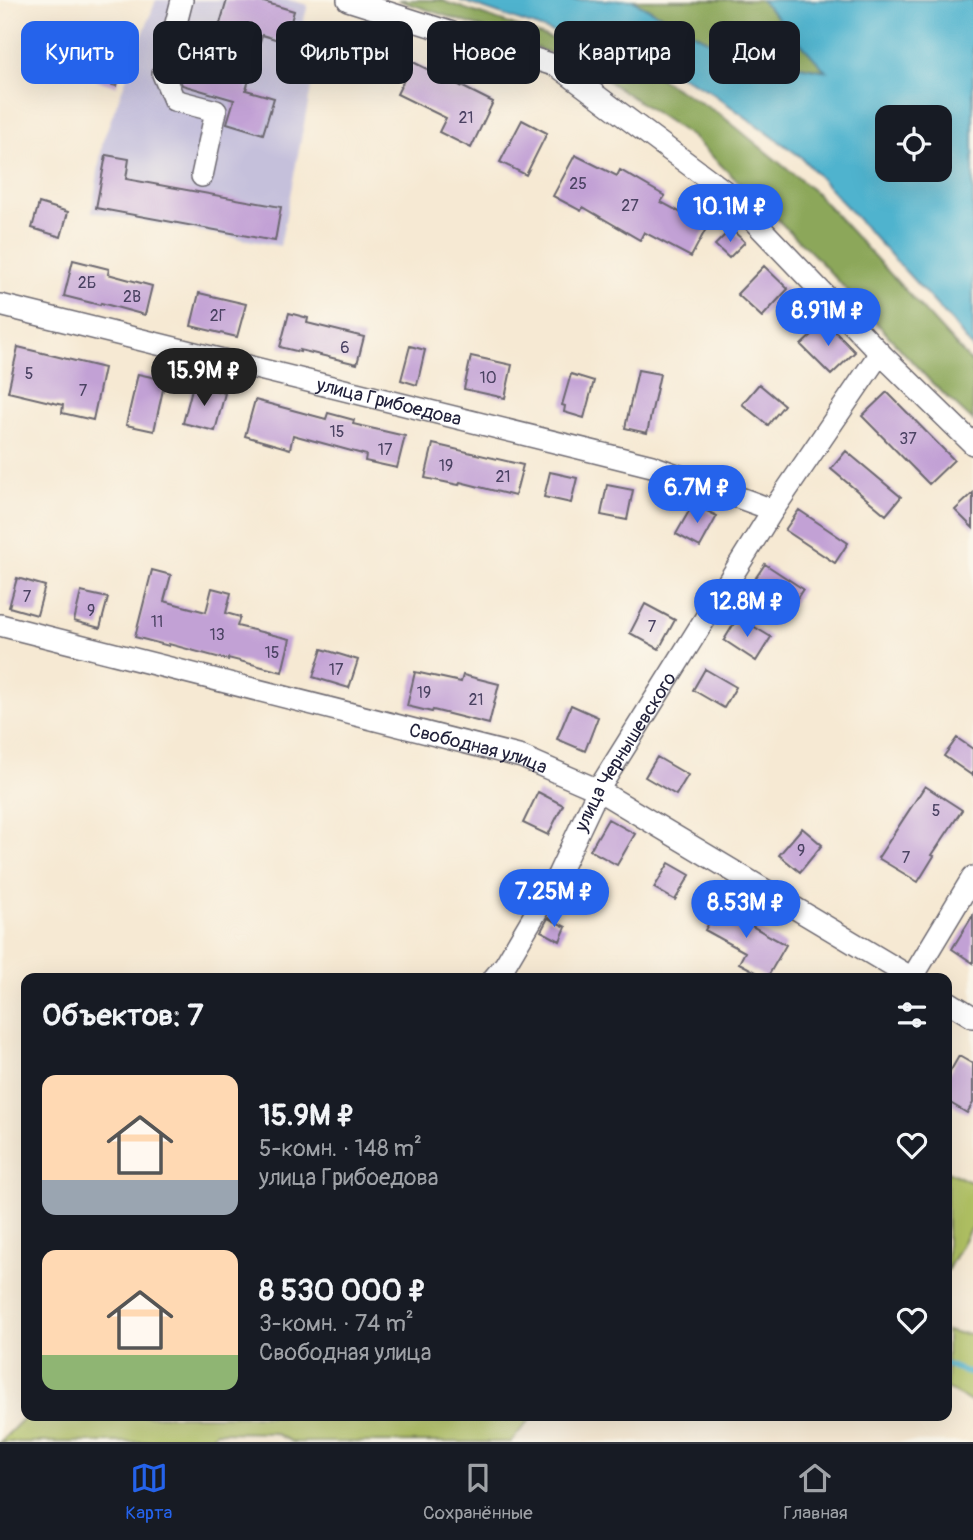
<!DOCTYPE html>
<html lang="ru">
<meta charset="utf-8">
<style>
body{margin:0;font-family:Pangolin,sans-serif;background:#242831;color:#f1f3f6;height:100vh;display:flex;flex-direction:column;font-size:26px;white-space:nowrap}
*{box-sizing:border-box;margin:0}
p{font-size:23px;color:#9ea1a6}
.icon{flex:none;width:38px;height:38px;fill:none;stroke:currentColor;stroke-width:2;stroke-linecap:round;stroke-linejoin:round}
.map{position:relative;flex:1;overflow:hidden}
.details{position:absolute;left:21px;top:973px;width:931px;height:448px;display:flex;flex-direction:column;background:#171b24;border-radius:14px;box-shadow:0 7px 28px #0002}
.details>*{flex:none}
.top-card{position:absolute;left:21px;top:21px;width:931px;height:63px;display:flex;gap:14px}
.controls{position:absolute;left:875px;top:105px;display:grid;gap:14px}
.controls a{display:grid;place-items:center;width:77px;height:77px;border-radius:14px;background:#171b24;box-shadow:0 7px 28px #0002;font-size:35px}
.price{position:absolute;translate:-50% -60px;padding:0 16px;border-radius:24px;background:#2563eb;color:#fff;font-size:23px;line-height:46px;filter:drop-shadow(0 2px 4px #0008)}
.price::after{content:'';position:absolute;left:50%;top:42px;width:21px;height:16px;margin-left:-10px;background:inherit;clip-path:polygon(0 0,100% 0,50% 100%)}
.price.on{background:#222;color:#fff}
ul{padding:0;list-style:none}
li{display:flex;align-items:center;gap:21px;height:175px;padding:0 21px}
li span{display:grid;place-items:center;flex:none;width:196px;height:140px;border-radius:14px;color:#555}
li>.icon{margin-inline-start:auto}
span .icon{width:84px;height:84px;fill:#fffc;stroke-width:1}
li b{font-size:30px}
h2{display:flex;justify-content:space-between;align-items:center;height:84px;padding:0 21px;font-size:30px}
.pill{padding:0 24px;border-radius:14px;background:#171b24;box-shadow:0 7px 28px #0002;font-size:24px;line-height:63px}
.pill.on{background:#2563eb;color:#fff}
.tab-bar{display:flex;justify-content:space-around;align-items:center;height:98px;border-top:2px solid #363941;background:#171b24;font-size:19px;color:#9ea1a6}
.tab-bar a{display:grid;justify-items:center;gap:4px}
.tab-bar .on{color:#2563eb}
.map>svg:first-child{display:block}
</style>
<div class="map">
<svg width="973" height="1442" viewBox="0 0 973 1442">
<rect width="100%" height="100%" fill="#fbf7ec"/>
<filter id="ink" filterUnits="userSpaceOnUse"><feTurbulence type="fractalNoise" baseFrequency=".0143" numOctaves="2"/><feDisplacementMap in="SourceGraphic" scale="14" xChannelSelector="R" yChannelSelector="G"/><feConvolveMatrix kernelMatrix="1 2 1 2 8 2 1 2 1" color-interpolation-filters="sRGB"/></filter>
<filter id="wash" filterUnits="userSpaceOnUse"><feTurbulence type="fractalNoise" baseFrequency=".00686" numOctaves="4" result="noise"/><feDisplacementMap in="SourceGraphic" scale="28" xChannelSelector="R" yChannelSelector="G"/><feGaussianBlur stdDeviation="1.57" result="paint"/><feColorMatrix in="noise" values="0 0 0 0 0 0 0 0 0 0 0 0 0 0 0 0 0 1.4 0 .05"/><feComposite in="paint" operator="in"/></filter>
<g filter="url(#wash)">
<rect width="100%" height="100%" fill="#f6e9d3"/>
<path fill="#c5c0db" d="M156,0h133l19,5 -13,46 22,7 -37,188 -188,-34 11,-72z"/>
<path fill="#b0c164" stroke="#697250" stroke-width="2" d="M947,1171l26,12v45l-3,1 -23,42z
M947,1331l7,2 19,1v69l-26,-14z
M26,1416h507l-22,26h-219l-18,-9 -59,-1 -5,10h-210z"/>
<path fill="#8ca75a" stroke="#57644a" stroke-width="2" d="M398,0h42l211,73 70,42 94,77 158,172v57l-43,-40 -113,-123 -125,-121 -104,-69 -84,-33z
M632,0h129l67,71 -51,-9 -50,-14 -24,-10z"/>
<path fill="#4fb3ce" stroke="#386a84" stroke-width="2" fill-rule="evenodd" d="M459,0h173l71,38 24,10 50,14 49,9 -65,-71h212v349l-21,-27 -151,-165 -93,-67 -25,-13zM887,117h53v53h-53z"/>
<g fill="none" stroke-linecap="round" stroke-linejoin="round">
<path stroke="#4fb3ce" stroke-width="6" d="M947,1365l26,9"/>
</g>
<g id="blocks">
<path fill="#c2a1d5" d="M227,0h30l37,11 -9,31 -23,-7 -16,55 28,8 -11,36 -36,-11 7,-23 -52,-15 -5,-12 9,-37 28,8z
M346,27l33,11 -8,25 -34,-11z
M106,45l20,6 -10,35 -20,-6z
M413,62l80,40 -22,46 -32,-16 7,-14 -49,-24z
M522,120l25,13 -21,42 -26,-13z
M106,155l23,4 -3,20 155,28 -6,34 -179,-33z
M575,155l42,21 3,-6 45,26 -4,6 46,25 -16,30 -47,-25 -4,8 -57,-33 -2,4 -28,-15z
M39,203l29,9 -7,25 -29,-9z
M731,229l14,13 -16,16 -14,-13z
M73,260l36,9 -1,5 44,12 -7,29 -44,-12 -1,2 -36,-9z
M764,266l24,23 -26,28 -25,-23z
M199,293l47,11 -9,33 -46,-11z
M289,313l19,5 -1,5 57,14 -7,27 -57,-14v2l-20,-5z
M826,322l29,30 -24,23 -30,-30z
M410,346l15,4 -8,35 -16,-5z
M18,347l86,21 -11,52 -31,-7 1,-8 -55,-13z
M471,356l41,9 -7,33 -41,-9z
M638,370l22,4 -13,59 -22,-5z
M138,374l27,6 -11,51 -28,-6z
M571,374l23,7 -10,37 -20,-6 1,-6 -3,-1z
M759,384l25,21 -16,20 -26,-21z
M193,385l32,8 -10,38 -32,-8z
M887,392l67,68 -25,24 -67,-68z
M255,400l71,19 2,-6 26,7 -1,4 52,12 -8,32 -32,-7 1,-6 -73,-20 -3,14 -45,-13z
M433,444l90,21 -8,31 -55,-14 -1,3 -34,-7z
M846,451l55,46 -15,18 -55,-46z
M550,472l27,6 -6,25 -27,-6z
M607,485l26,5 -6,30 -26,-5z
M973,493v35l-18,-18z
M693,504l24,12 -17,31 -24,-13z
M799,510l49,33 -13,20 -50,-33z
M765,564l38,25 -14,21 -38,-25z
M152,570l19,5 -7,26 42,11 6,-24 19,5 -5,20 14,4 -3,9 53,13 -8,33 -54,-14v2l-59,-16v2l-34,-9z
M17,578l28,8 -8,29 -28,-8z
M81,592l27,6 -8,30 -26,-7z
M645,604l30,16 -16,29 -29,-16z
M738,617l33,20 -15,24 -32,-21z
M322,649l36,11 -9,28 -36,-11z
M705,669l31,18 -12,21 -31,-18z
M415,672l46,10 2,-7 36,9 -10,40 -56,-14 -1,2 -25,-6z
M571,705l27,12 -13,34 -28,-12z
M957,738l16,11v27l-29,-20z
M657,757l31,18 -12,20 -31,-18z
M925,786l37,24 -30,45 2,1 -16,26 -40,-24z
M538,792l25,13 -15,30 -25,-12z
M608,819l27,15 -18,31 -27,-15z
M802,828l20,17 -22,27 -21,-17z
M669,863l21,12 -15,25 -21,-12z
M721,902l21,12 -3,5 47,26 -19,33 -28,-15 6,-11 -40,-22z
M973,915v48l-21,-14z
M548,918l18,9 -6,14 -19,-10z
M959,1056l14,8v39l-6,10 -20,-12v-24z"/>
</g>
</g>
<g filter="url(#ink)">
<use href="#blocks" fill-opacity="0" stroke="#6c6870" stroke-width="2"/>
<g fill="none" stroke-linecap="round" stroke-linejoin="round">
<g stroke="#6c6870" stroke-width="24">
<g id="minor">
<path d="M182,0l-19,74 11,26 42,11 -14,65"/>
<path d="M348,0l209,66 170,127 153,160 93,91"/>
<path id="s1" d="M0,305l652,161 121,44"/>
<path id="s2" d="M0,625l522,132 76,33 314,188"/>
<path id="s3" d="M494,978l11,-13 53,-90 40,-85 175,-280 107,-157"/>
<path d="M912,978l61,-101"/>
<path d="M947,1001l26,16"/>
</g>
</g>
<use href="#minor" stroke="#fff" stroke-width="21"/>
</g>
</g>
<g text-anchor="middle" stroke-width="5" stroke-linejoin="round" paint-order="stroke">
<g font-size="16" fill="#4a4262">
<text x="466" y="123">21</text>
<text x="578" y="189">25</text>
<text x="630" y="211">27</text>
<text x="87" y="288">2Б</text>
<text x="132" y="302">2В</text>
<text x="218" y="321">2Г</text>
<text x="345" y="353">6</text>
<text x="29" y="379">5</text>
<text x="488" y="383">10</text>
<text x="83" y="396">7</text>
<text x="337" y="437">15</text>
<text x="908" y="444">37</text>
<text x="385" y="455">17</text>
<text x="446" y="471">19</text>
<text x="503" y="482">21</text>
<text x="27" y="602">7</text>
<text x="91" y="616">9</text>
<text x="157" y="627">11</text>
<text x="652" y="632">7</text>
<text x="217" y="640">13</text>
<text x="272" y="658">15</text>
<text x="336" y="675">17</text>
<text x="424" y="698">19</text>
<text x="476" y="705">21</text>
<text x="936" y="816">5</text>
<text x="801" y="856">9</text>
<text x="906" y="863">7</text>
</g>
<g font-size="19" fill="#22223b" stroke="#fbf7ec">
<text dy="7" stroke="none"><textPath href="#s1" startOffset="401">улица Грибоедова</textPath></text>
<text dy="7" stroke="none"><textPath href="#s2" startOffset="494">Свободная улица</textPath></text>
<text dy="7" stroke="none"><textPath href="#s3" startOffset="262">улица Чернышевского</textPath></text>
</g>
</g>
</svg>
<div class="controls">
<a><svg class="icon" aria-label="locate" viewBox="0 0 24 24"><circle cx="12" cy="12" r="6"/><path d="M12 2v4M12 18v4M2 12h4M18 12h4"/></svg></a>
</div>
<b class="price" style="left:730px;top:244px">10.1M ₽</b>
<b class="price" style="left:828px;top:348px">8.91M ₽</b>
<b class="price on" style="left:204px;top:408px">15.9M ₽</b>
<b class="price" style="left:697px;top:525px">6.7M ₽</b>
<b class="price" style="left:747px;top:639px">12.8M ₽</b>
<b class="price" style="left:554px;top:929px">7.25M ₽</b>
<b class="price" style="left:746px;top:940px">8.53M ₽</b>
<div class="top-card">
<a class="pill on">Купить</a>
<a class="pill">Снять</a>
<a class="pill">Фильтры</a>
<a class="pill">Новое</a>
<a class="pill">Квартира</a>
<a class="pill">Дом</a>
</div>
<section class="details">
<h2>Объектов: 7<svg class="icon" aria-label="filters" viewBox="0 0 24 24"><path d="M4 7h16M4 17h16"/><circle cx="9" cy="7" r="2"/><circle cx="15" cy="17" r="2"/></svg></h2>
<ul>
<li><span style="background:linear-gradient(#ffd9b3 75%,#9aa5b1 0)"><svg class="icon" aria-label="home" viewBox="0 0 24 24"><path d="M3 11l9-7 9 7M6 9v11h12V9"/></svg></span><div><b>15.9M ₽</b><p>5-комн. · 148 m²</p><p>улица Грибоедова</p></div><svg class="icon" aria-label="heart" viewBox="0 0 24 24"><path d="M12 20l-8-8c-3-5 5-10 8-4 3-6 11-1 8 4z"/></svg></li>
<li><span style="background:linear-gradient(#ffd9b3 75%,#8fb573 0)"><svg class="icon" aria-label="home" viewBox="0 0 24 24"><path d="M3 11l9-7 9 7M6 9v11h12V9"/></svg></span><div><b>8 530 000 ₽</b><p>3-комн. · 74 m²</p><p>Свободная улица</p></div><svg class="icon" aria-label="heart" viewBox="0 0 24 24"><path d="M12 20l-8-8c-3-5 5-10 8-4 3-6 11-1 8 4z"/></svg></li>
</ul>
</section>
</div>
<nav class="tab-bar">
<a class="on"><svg class="icon" aria-label="map" viewBox="0 0 24 24"><path d="M3 6l6-2 6 2 6-2v14l-6 2-6-2-6 2zM9 4v14M15 6v14"/></svg>Карта</a>
<a><svg class="icon" aria-label="saved" viewBox="0 0 24 24"><path d="M7 4h10v16l-5-4-5 4z"/></svg>Сохранённые</a>
<a><svg class="icon" aria-label="home" viewBox="0 0 24 24"><path d="M3 11l9-7 9 7M6 9v11h12V9"/></svg>Главная</a>
</nav>
